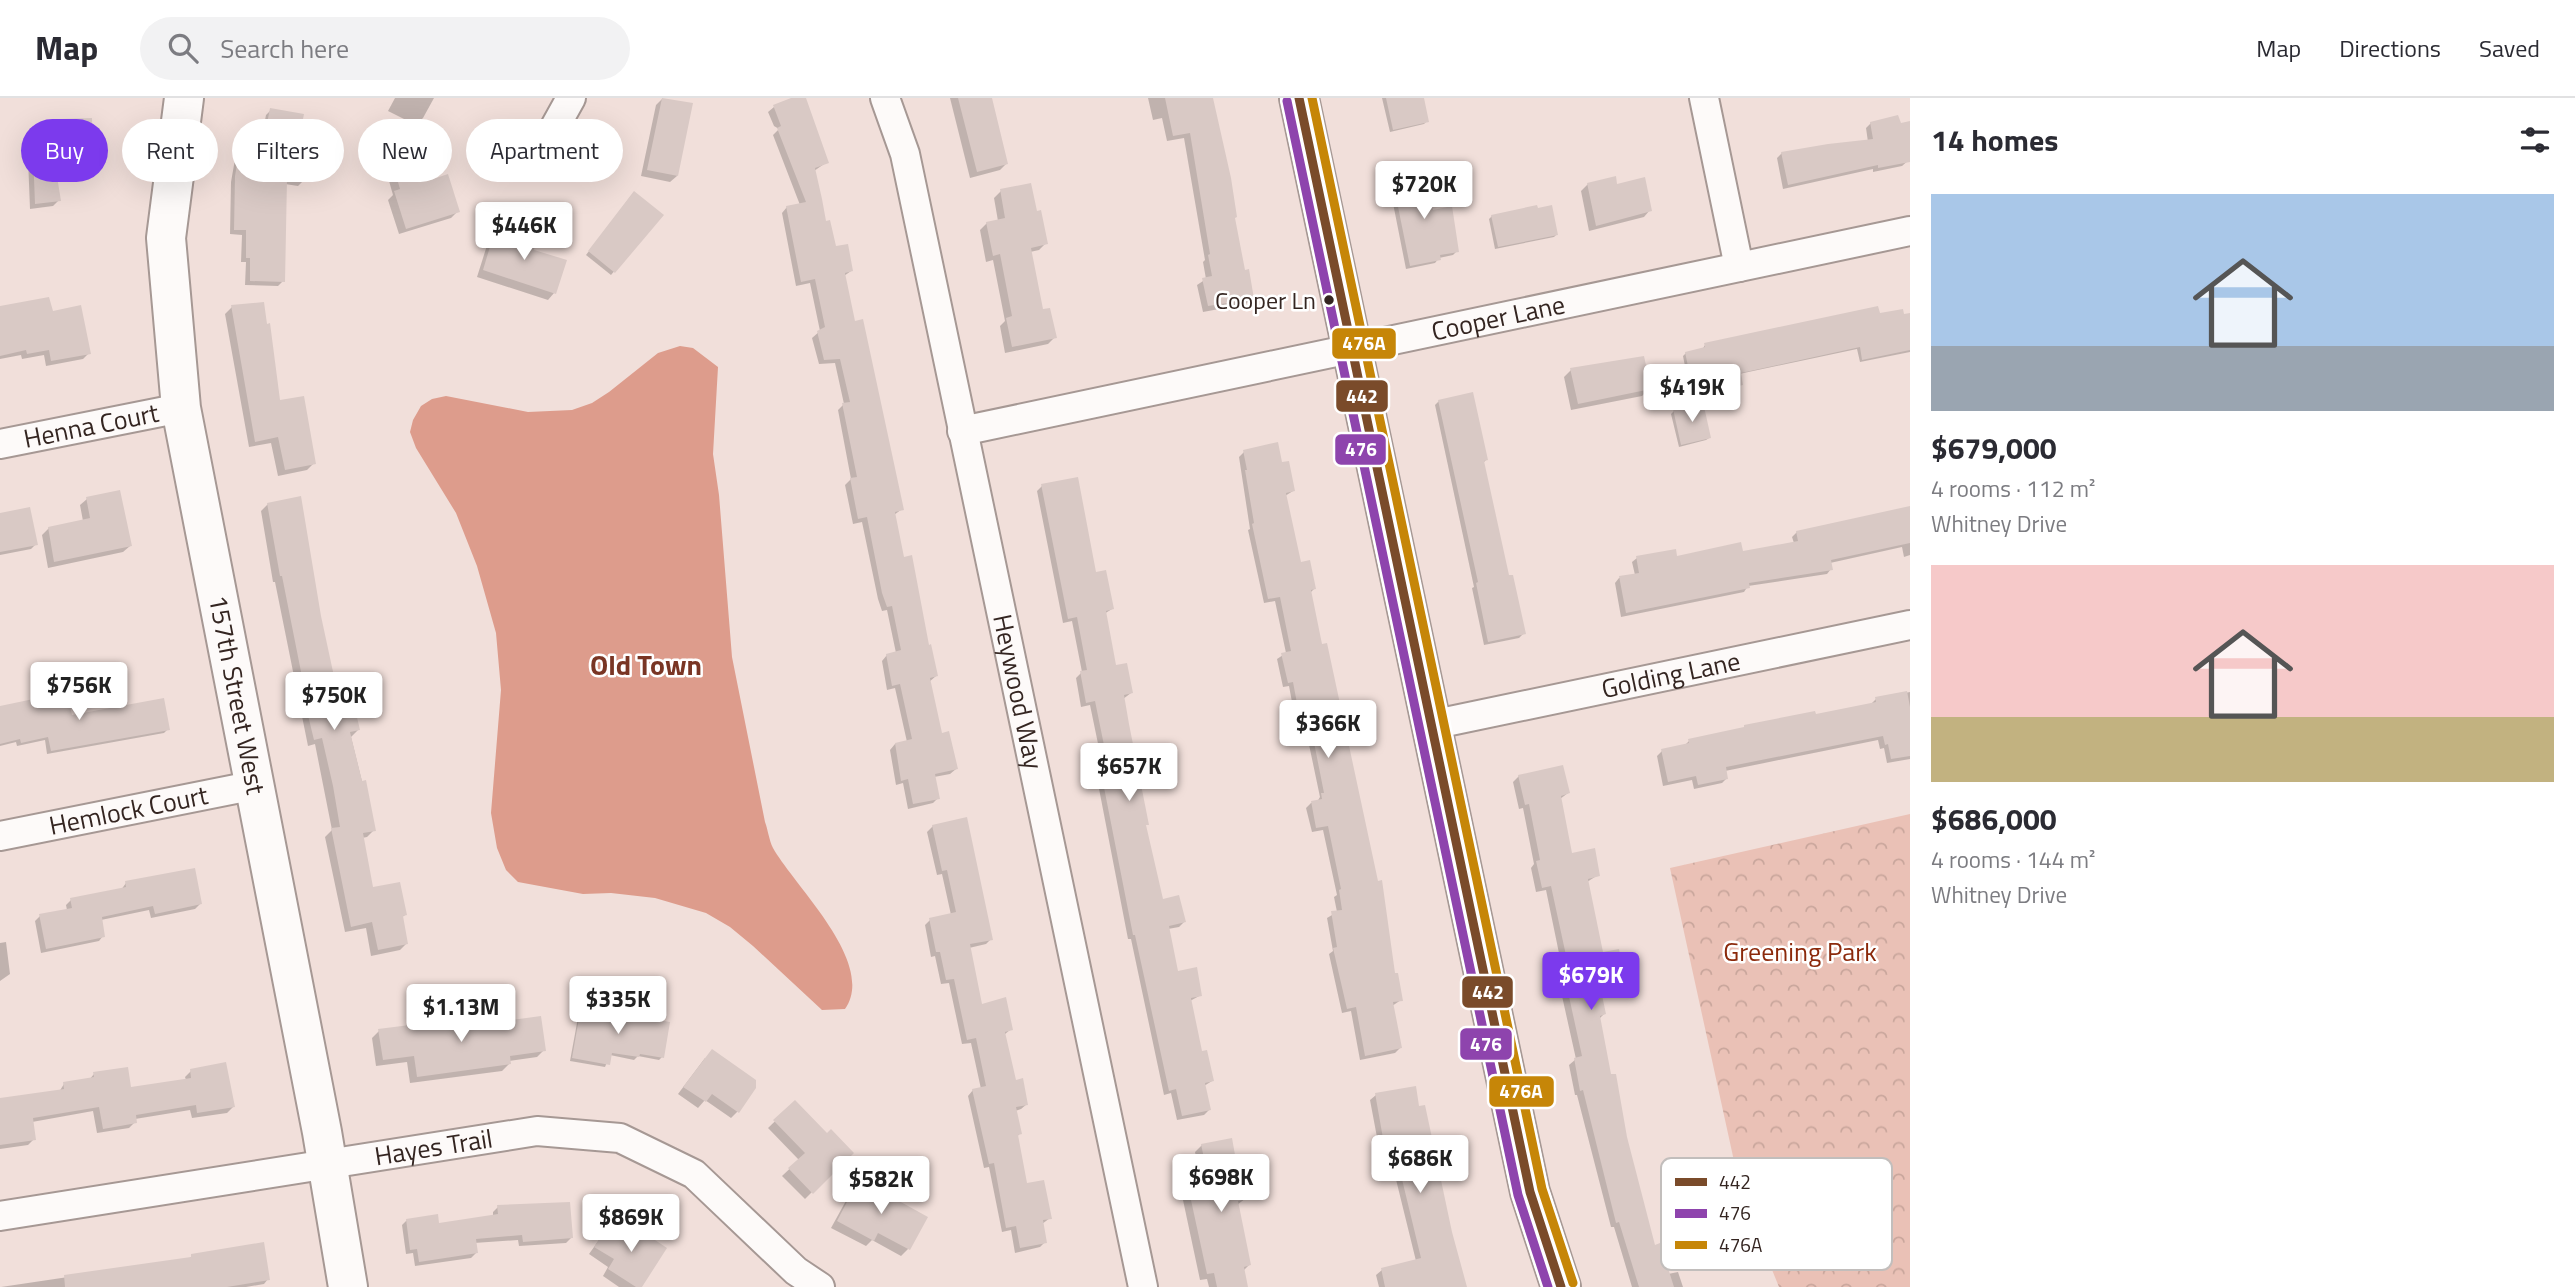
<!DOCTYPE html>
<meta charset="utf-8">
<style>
body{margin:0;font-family:"Titillium Web",sans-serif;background:#f2f2f3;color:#2b2b33;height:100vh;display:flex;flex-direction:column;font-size:26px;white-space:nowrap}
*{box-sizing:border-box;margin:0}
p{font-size:23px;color:#7c7c81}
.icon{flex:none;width:38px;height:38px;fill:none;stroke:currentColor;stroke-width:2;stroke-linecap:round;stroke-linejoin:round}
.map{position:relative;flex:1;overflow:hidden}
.details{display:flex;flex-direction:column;background:#fff;width:665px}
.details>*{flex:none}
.guide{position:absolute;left:21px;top:21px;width:665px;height:63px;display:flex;gap:14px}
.price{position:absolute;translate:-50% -60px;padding:0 16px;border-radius:7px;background:#fff;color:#222;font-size:23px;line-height:46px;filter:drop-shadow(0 2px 4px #0008)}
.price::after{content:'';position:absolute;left:50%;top:42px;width:21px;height:16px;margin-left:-10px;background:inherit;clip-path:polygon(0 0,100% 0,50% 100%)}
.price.current{background:#7c3aed;color:#fff}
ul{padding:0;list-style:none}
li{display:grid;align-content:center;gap:14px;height:371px;padding:0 21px}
li span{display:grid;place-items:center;height:217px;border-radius:0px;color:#555}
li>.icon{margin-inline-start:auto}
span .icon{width:126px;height:126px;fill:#fffc;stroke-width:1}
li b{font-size:30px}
h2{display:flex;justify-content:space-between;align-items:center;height:84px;padding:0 21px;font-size:30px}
.pill{padding:0 24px;border-radius:32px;background:#fff;box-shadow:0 7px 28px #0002;font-size:24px;line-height:63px}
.pill.current{background:#7c3aed;color:#fff}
header{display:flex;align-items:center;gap:42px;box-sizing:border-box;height:98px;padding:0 35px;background:#fff;border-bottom:2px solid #e1e1e2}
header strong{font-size:33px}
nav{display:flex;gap:38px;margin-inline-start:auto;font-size:24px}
.search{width:490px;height:63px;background:#f2f2f3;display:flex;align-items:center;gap:18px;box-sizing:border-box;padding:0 24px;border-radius:38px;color:#7c7c81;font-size:26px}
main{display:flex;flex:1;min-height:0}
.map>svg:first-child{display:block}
</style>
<header>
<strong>Map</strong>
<div class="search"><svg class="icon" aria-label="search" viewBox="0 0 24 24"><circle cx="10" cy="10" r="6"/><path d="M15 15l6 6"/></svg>Search here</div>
<nav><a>Map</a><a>Directions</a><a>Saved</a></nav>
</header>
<main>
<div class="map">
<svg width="1910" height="1189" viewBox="0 0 1910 1189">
<defs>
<pattern id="park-crowns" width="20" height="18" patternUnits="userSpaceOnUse" patternTransform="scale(1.75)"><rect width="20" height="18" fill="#eac1b6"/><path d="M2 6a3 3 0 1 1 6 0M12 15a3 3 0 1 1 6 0" fill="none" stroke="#c9a69c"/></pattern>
</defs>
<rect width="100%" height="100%" fill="#f1dfda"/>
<path fill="url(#park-crowns)" d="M1910,716v473h-131l-38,-94 -71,-325z"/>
<path fill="#dd9c8c" d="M680,248l13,2 25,19 -5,87 6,41 13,162 33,165c3,8 4,18 8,26 22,39 104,115 72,161l-23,1 -69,-64 -23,-19 -24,-14 -51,-15 -44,-5 -28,1 -65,-12 -12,-12 -9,-22 -6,-35 10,-123 -5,-57 -19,-67 -21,-53 -40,-65 -6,-16 3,-12 8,-14 11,-7 14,-3 82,16 44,-2 20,-7 17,-11 49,-39z"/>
<path fill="#0003" d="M395,0h39l-11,20 -7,7 -28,-14z
M663,0l14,78 -7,6 -29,-6 15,-71z
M796,0h8l23,64 -13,9 11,52 9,25 17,23 -7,5 10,47 48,186 -8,6 9,44 33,117 -7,6 12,53 15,34 -6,5 -16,3 4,21 -5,5 -25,6 -5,-26 -7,2 -6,-35 5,-6 12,-2 -12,-54 -8,2 -5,-29 5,-6 9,-2 -9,-43 -5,1 -4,-12 -16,-77 -9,2 -8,-39 6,-6 -13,-69 6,-6 -9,-41 -16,1 -7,-26 8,-7 -10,-48 -14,3 -14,-73 5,-6 13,-2 -27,-70 6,-6 -5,-3 -6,-14 6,-5z
M950,0h41l15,66 -6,6 -30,8z
M1148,0h59l36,174 9,26 -6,6 -43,8 -6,-27 9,-6 -3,-17 2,-2 -21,-122 -17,3 -5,-23 -9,2z
M1382,0h39l6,23 -3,3 -34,8z
M271,12l32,71 -5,5 -13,-2 -2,97 -5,5 -33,-1 1,-23h-5l1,-27 -12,-1 1,-52 7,-40 5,-5 18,3 5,-25z
M62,23l29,42 -6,6h-31l5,31 -6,6 -23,3 -3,-76 6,-5 23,-1z
M1871,25l29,2 10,-2v36l-8,7 -29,6v-3l-90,20 -6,-31 5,-5 86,-11 -2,-14z
M394,69l32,16 32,28 -7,7 -52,16 -11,-34 5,-5 -6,-21z
M1393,80l38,34 26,39 -4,4 -14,3 -4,5 -29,6 -17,-86z
M1588,86l28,2 34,24 -6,7 -55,14 -8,-40z
M1001,93l45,52 -7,7 -9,2 11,59 14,26 -7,7 -43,9 -5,-27 5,-5 -12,-61 -7,2 -6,-32 7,-7 11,-2 -4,-23z
M631,98l30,20 -50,59 -25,-20z
M1492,118l65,18 -3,3 -59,12 -6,-30z
M496,134l35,19 23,42 -6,7 -71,-23 12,-38z
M232,209l46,95 36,61 -7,7 -29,6 -7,-33 -22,4 -24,-133z
M52,215l37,40 -6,6 -37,7 -2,-11 -22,4 -1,-4 -21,4v-39z
M1910,216v38l-50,10 -3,-13 -118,25 2,10 -3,3 -47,10 -8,-41 3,-3 16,-3 3,-5 173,-30z
M1571,272l78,19 -7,7 -71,14 -7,-33z
M1439,303l47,59 -3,3 25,114 16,56 -5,5 -35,7 -12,-57 2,-1 -39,-182z
M1674,313l35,27 -3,2 -27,7 -8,-33z
M1244,354l37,12 12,27 -8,5 15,68 14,25 -4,4 84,382 7,25 -9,6 8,42 -5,5 -35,7 -9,-49 -9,2 -13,-59 4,-3 -6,-33 10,-6 -3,-15 3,-2 -14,-65 -11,2 -6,-24 5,-5 6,-1 3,-5 -17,-81 -8,2 -6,-32 -6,1 -6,-28 9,-6 -11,-52 -11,2 -16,-73 2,-1 -11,-72z
M1042,388l70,123 -8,5 11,53 16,26 -8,6 22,127 17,75 22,21 -5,5 -11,2 8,44 25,22 -11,6 11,52 11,28 -8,5 5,24 -5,5 -27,5 -6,-27 -7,2 -33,-156h-3l-33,-171 7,-5 -12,-58 -9,2 -5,-29 6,-6 -10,-51 -9,2 -26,-132z
M87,401l43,47 -7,6 -75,16 -6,-33 7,-7 34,-7 -3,-16z
M268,406l51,112 18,81 21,33 -7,7 23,93 -7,7 -5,1 9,51 34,26 -4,3 5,26 -6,6 -29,6 -5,-28 -21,4 -20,-95 7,-7 -17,-86 -7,2 -33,-164h-2l-12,-71z
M1910,410v47l-6,2 -2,-10 -72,16 1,6 -4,5 -79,12 -4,6 -123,25 -6,-34 4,-5 16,-3 -3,-13 5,-4h39l66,-5 52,-10 -2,-6 5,-5z
M0,417l36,29 -5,5 -31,6z
M1910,594v67l-23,4 -3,-15 -4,1 -2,-9 -153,31 2,7 -5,5 -28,6 -2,-9 -29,6 -6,-30 5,-5 22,-5 5,-5 182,-37 5,-5z
M0,610l70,9 98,12 -4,4 -117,21 -2,-14 -28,6 -1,-4 -16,4z
M1519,678l49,17 -8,6 11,56 27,20 -11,7 15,72 19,13 -6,6 -9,2 1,7 -8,7 5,25 -5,5 10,57 45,171 14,27 10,-2 5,15h-51l-18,-60h-3l-34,-132h-2l-6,-30 7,-6 -14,-63 -5,1 -5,-28 9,-6 -15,-73 -10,2 -5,-24 3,-4 -11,-56 -4,1 -6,-27z
M933,728l58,113 -5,5 -17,4 12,58 30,23 -7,6 10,47 13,22 -6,5 -6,2 5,22 -3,4 9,48 24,33 -8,6 3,18 -5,5 -25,6 -4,-23 -9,2 -13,-65 -5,1 -16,-72 5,-6 8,-1 -10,-46 -9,1 -13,-61 -8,1 -6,-28 -4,1 -6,-32 5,-5 21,-5 -9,-41 -5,1 -10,-43z
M126,785l74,21 -5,5 -44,9 -2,-8 -48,10 2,16 -4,5 -58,12 -6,-32 5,-5 27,-6 -1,-5 5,-5 50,-10z
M6,844l4,32 -10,7v-38z
M582,911l80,48 -3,3 -21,-4 -4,4 -24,-5 -5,12 -35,-6 9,-49z
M410,924l34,9 100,19 -7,7 -28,4v3l-7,7 -92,12 -3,-21 -31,4 -4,-28 7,-7 25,-3z
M705,960l33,53 -7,7 -26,-18 -7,8 -20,-14z
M191,973l42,36 -6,6 -35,5 -2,-8 -55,9v3l-6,6 -32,5 -4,-22 -61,11 2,17 -6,6 -28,4v-49l59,-8 5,-8 25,-4 5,-6 36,15 56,-9 -1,-3z
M1376,997l90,192h-87l-3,-12 6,-5 34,-9 -28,-114 -9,1 -9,-48z
M795,1004l32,33 24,18 -46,46 -23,-23 17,-16 -31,-32z
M1202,1047l34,23 10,30 -9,7 13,59 -7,7 3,16h-37l-2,-8 -7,1 -20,-94 7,-7 13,-3 -5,-24z
M860,1083l66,36 -18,32 -7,7 -29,-16 -6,6 -35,-18 22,-40z
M498,1109l73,31 -5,5 -47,3 -1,-6 -44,3 2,10 -5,5 -56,8 -2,-13 -7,1 -4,-29 5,-5 31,5 55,-8v-5z
M609,1128l17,11 8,-9 6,59h-21l-16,-11 5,-9 -19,-13z
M192,1158l76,23 -4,5 -18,3h-245l188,-28z"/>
<path fill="#d9c9c5" d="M662,0l31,5 -15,73 -31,-6z
M791,0h15l23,65 -14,5 7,31 4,22 4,-1 6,26 12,-2 5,27 -8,2 10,48 8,-2 41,191 -9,2 9,45 8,-2 17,90 2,-1 7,32 -8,2 12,55 7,-2 9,38 -23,5 5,25 -27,5 -5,-25 -7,2 -6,-38 17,-4 -12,-55 -8,2 -6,-32 15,-4 -9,-44 -5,1 -5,-14 -15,-76 -9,2 -8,-41 7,-1 -15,-74 8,-1 -10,-43 -16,1 -7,-29 8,-4 -10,-48 -14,3 -15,-76 20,-4 -29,-74 4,-2 -8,-21z
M958,0h34l16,66 -31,8z
M1165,0h48l18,80 6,39 -2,1 10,52 4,-1 5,30 -46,7 -6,-28 10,-2 -4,-21 2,-1 -20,-121 -17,3z
M1386,0h38l5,24 -36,8z
M270,10l34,6 -9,45 13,3 -4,20 -17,-3 -2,103 -35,-1v-23h-4v-28h-12l1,-54 7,-41 22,4z
M1898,17l3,8 9,-2v41l-32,6v-3l-90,20 -7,-33 47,-8 45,-5 -3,-17z
M92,20l1,46h-38l6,37 -26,3 -3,-78 29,-1v-6z
M419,59l8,24 21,-7 12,38 -54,17 -12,-38 6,-2 -7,-24z
M1425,73l8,39 19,-4 7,46 -19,3 1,5 -31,6 -18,-89z
M1616,78l1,8 28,-7 7,34 -56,15 -9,-43z
M1031,85l6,28 4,-1 7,34 -17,4 12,61 7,-1 7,30 -45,9 -6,-29 6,-2 -12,-62 -7,2 -7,-34 19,-4 -5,-29z
M634,93l30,24 -49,58 -27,-22z
M1537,107l1,3 14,-3 6,30 -60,12 -7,-32z
M495,132h9l32,10 -2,10 33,10 -11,34 -73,-24z
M49,199l4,14 28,-6 10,49 -40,7 -2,-11 -22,4 -1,-4 -26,6v-50z
M264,204l3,22 3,-1 10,77 24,-4 12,68 -31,6 -7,-33 -23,5 -24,-137z
M1878,208l2,7 23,-4 1,5 6,-1v37l-48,10 -2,-13 -119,26 2,12 -49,10 -9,-43 20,-5 -1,-4z
M1644,258l7,33 -73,15 -8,-36z
M1473,294l15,68 -4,1 25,114h4l13,59 -38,8 -12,-59 2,-1 -40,-182z
M1703,304l8,36 -30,7 -8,-36z
M1278,344l4,20 7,-1 6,30 -9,2 15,69 9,-2 6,29 -5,1 11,54 5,-1 51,238 4,-1 13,93h3l5,28 -10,1 9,46 -37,8 -9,-49 -9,2 -14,-61 4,-1 -6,-36 11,-1 -3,-20 2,-1 -13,-63 -12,2 -5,-27 11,-2 -1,-6h3l-16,-81 -9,2 -6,-32 -5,1 -7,-30 10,-2 -11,-54 -12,2 -16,-75 2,-1 -9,-53h2l-4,-20z
M1078,379l18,95 10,-2 8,39 -8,2 10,54 11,-2 6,30 -9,2 5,29 20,101h-3l17,74 16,-4 7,27 -17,4 9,45 19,-4 5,29 -11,2 11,53 5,-1 7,31 -9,2 6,27 -29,6 -6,-27 -7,2 -34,-156h-2l-34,-173 8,-2 -12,-59 -9,2 -6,-32 7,-1 -10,-53 -9,2 -27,-135z
M120,392l12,56 -78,16 -6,-35 42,-9 -4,-21z
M301,398l20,120 17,79 13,-3 9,38 -10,2 12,49 4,-1 10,51 -13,2 10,54 27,-5 7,33 -4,1 5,28 -30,6 -6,-28 -21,5 -20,-99 9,-1 -7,-41 -11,-48 -8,2 -9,-37 2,-1 -25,-126h-2l-13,-73z
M1910,408v37l-79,17 2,10 -84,13 1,5 -124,25 -7,-37 20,-3 -3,-17 40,-7 1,7 64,-14 2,9 55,-10 -2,-10z
M30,409l8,38 -38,7v-39z
M1907,593l3,16v49l-19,3 -3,-15 -3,1 -2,-9 -157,31 2,12 -30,6 -2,-9 -28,6 -7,-33 28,-6 -1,-4 56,-12v-2l71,-14 1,3 60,-12 -1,-5z
M67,594l5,23 92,-17 6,32 -119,21 -3,-14 -27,6 -1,-4 -20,5v-38z
M1563,667l7,28 -9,3 11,57 23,-5 5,28 -12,3 15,73 16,-3 4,19 -16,3 2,11 -9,4 6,28 -6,2 11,58h5l11,63 28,108 5,-2 14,44h-35l-20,-65 -3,1 -33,-133 -3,1 -6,-33 8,-2 -14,-64 -5,1 -7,-31 11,-2 -16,-74 -9,2 -6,-27 4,-1 -11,-56 -4,1 -7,-30z
M967,719l26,123 -23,4 12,60 24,-7 7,33 -8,2 11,48 7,-2 5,27 -12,2 6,27 -4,1 9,48 17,-3 8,39 -9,1 4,23 -27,5 -4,-22 -10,2 -12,-65 -5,1 -17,-75 14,-3 -10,-48 -9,2 -13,-61 -8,1 -6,-28h-4l-7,-34 27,-6 -9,-42 -5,1 -10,-46z
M195,770l7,36 -47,10 -2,-8 -51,11 3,20 -59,12 -7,-35 33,-6 -2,-10 56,-11 -1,-6z
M581,909l89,15 -6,36 -24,-4 -1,3 -27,-4 -2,12 -38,-7z
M444,918l2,13 95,-13 5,35 -36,5 1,8 -94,13 -3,-21 -31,4 -5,-31 32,-4 -1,-5z
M712,951l44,31v8l-17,25 -27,-19 -6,8 -23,-15z
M226,964l9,45 -38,6 -1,-8 -60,10 1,8 -34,6 -4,-22 -66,11 3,22 -36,5v-47l64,-9 -1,-7 31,-5 -1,-5 35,-5 3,20 60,-9 -1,-9z
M1416,988l3,20 6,-1 27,127 15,55h-82l-4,-19 40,-10 -28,-116 -9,2 -9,-51z
M795,1002l32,33 4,-4 23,24 -41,41 -25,-26 17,-15 -32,-33z
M1232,1040l5,28 5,-1 6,34 -10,2 13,64 -7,2 4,20h-31l-3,-14 -7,1 -21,-97 21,-4 -6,-29z
M859,1081l69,38 -18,33 -32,-17 -4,8 -37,-20z
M570,1104l3,36 -50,4 -1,-7 -46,4 2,14 -59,9 -2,-13 -7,1 -4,-31 32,-5 1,9 59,-9 -1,-9z
M609,1126l19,12 6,-10 33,22 -25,39h-6l-28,-18 6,-10 -20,-12z
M264,1144l6,38 -43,7h-162l-1,-12 127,-18v-3z"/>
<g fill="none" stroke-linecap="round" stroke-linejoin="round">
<g stroke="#a69894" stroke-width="32">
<g id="street">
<path id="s1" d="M885,0l20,56 238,1133"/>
<path d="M1704,0l35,169"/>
<path d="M551,36l20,-36"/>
<path id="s2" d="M962,333l948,-200"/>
<path id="s3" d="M0,346l181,-36"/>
<path id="s4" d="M1431,627l479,-100"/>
<path id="s5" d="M0,738l256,-51"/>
<path id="s6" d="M0,1118l537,-85 83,7 74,36 102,97 24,16"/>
</g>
</g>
<g stroke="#a69894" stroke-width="42">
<g id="secondary">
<path id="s7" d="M184,0l-18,140 15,170 141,724 26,155"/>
<path d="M1299,0l231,1094 31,95"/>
</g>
</g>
<use href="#street" stroke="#fdfaf9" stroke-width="28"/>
<use href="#secondary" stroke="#fdfaf9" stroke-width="38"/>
<g stroke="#fff" stroke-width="14">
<path id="bus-1" d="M1299,0l231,1094 31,95"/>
</g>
<g stroke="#fff" stroke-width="14">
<path id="bus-2" d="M1287,3l231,1094 30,92"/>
</g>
<g stroke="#fff" stroke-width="14">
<path id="bus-3" d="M1312,0l230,1091 31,94"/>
</g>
<use href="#bus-1" stroke="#7a4b2a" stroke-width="9"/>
<use href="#bus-2" stroke="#8e44ad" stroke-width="9"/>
<use href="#bus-3" stroke="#c68608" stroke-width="9"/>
</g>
<circle fill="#342521" stroke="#fff" stroke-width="2.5" cx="1329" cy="202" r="6"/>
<g text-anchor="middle" stroke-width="5" stroke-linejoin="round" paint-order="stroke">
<g font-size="24" fill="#342521" stroke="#fff" text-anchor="end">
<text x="1316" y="211">Cooper Ln</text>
</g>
<g font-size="26" fill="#342521" stroke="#fff">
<text dy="9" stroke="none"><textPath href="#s2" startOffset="548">Cooper Lane</textPath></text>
<text dy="9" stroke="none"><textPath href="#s3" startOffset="93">Henna Court</textPath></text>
<text dy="9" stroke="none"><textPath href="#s4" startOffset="245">Golding Lane</textPath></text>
<text dy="9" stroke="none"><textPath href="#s1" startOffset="609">Heywood Way</textPath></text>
<text dy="9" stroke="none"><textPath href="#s7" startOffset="604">157th Street West</textPath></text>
<text dy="9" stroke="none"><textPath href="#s5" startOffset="131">Hemlock Court</textPath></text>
<text dy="9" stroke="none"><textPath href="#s6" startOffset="439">Hayes Trail</textPath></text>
</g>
<g font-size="26" fill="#8b290b" stroke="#fff">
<text x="1800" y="863">Greening Park</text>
</g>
<g font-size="28" font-weight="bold" fill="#793524" stroke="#fff">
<text x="646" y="577">Old Town</text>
</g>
</g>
<rect x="1661" y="1060" width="231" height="112" rx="10" fill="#fff" stroke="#c2bebc" stroke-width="2"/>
<rect x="1675" y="1080" width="32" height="8" fill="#7a4b2a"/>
<rect x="1675" y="1111" width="32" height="9" fill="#8e44ad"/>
<rect x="1675" y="1143" width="32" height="8" fill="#c68608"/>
<g font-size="19" fill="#342521">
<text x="1719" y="1091">442</text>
<text x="1719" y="1122">476</text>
<text x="1719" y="1154">476A</text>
</g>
<g stroke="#fff" stroke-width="2.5">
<rect x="1331" y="229" width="66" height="33" rx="7" fill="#c68608"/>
<rect x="1335" y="281" width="54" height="34" rx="7" fill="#7a4b2a"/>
<rect x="1334" y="335" width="53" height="33" rx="7" fill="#8e44ad"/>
<rect x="1461" y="877" width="53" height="34" rx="7" fill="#7a4b2a"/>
<rect x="1459" y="929" width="54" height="34" rx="7" fill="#8e44ad"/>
<rect x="1488" y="977" width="67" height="33" rx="7" fill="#c68608"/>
</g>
<g font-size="19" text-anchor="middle" font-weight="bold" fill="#fff">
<text x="1364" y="252">476A</text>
<text x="1362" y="305">442</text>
<text x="1361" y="358">476</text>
<text x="1488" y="901">442</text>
<text x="1486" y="953">476</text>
<text x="1521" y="1000">476A</text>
</g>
</svg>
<b class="price" style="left:1424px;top:123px">$720K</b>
<b class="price" style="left:524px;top:164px">$446K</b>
<b class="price" style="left:1692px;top:326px">$419K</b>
<b class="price" style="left:79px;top:624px">$756K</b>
<b class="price" style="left:334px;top:634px">$750K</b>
<b class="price" style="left:1328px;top:662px">$366K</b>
<b class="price" style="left:1129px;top:705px">$657K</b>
<b class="price current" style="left:1591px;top:914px">$679K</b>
<b class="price" style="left:618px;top:938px">$335K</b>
<b class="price" style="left:461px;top:946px">$1.13M</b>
<b class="price" style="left:1420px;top:1097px">$686K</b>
<b class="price" style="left:1221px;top:1116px">$698K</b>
<b class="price" style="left:881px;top:1118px">$582K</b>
<b class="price" style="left:631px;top:1156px">$869K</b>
<div class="guide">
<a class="pill current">Buy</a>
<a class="pill">Rent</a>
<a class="pill">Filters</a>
<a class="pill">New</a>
<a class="pill">Apartment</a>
</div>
</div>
<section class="details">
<h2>14 homes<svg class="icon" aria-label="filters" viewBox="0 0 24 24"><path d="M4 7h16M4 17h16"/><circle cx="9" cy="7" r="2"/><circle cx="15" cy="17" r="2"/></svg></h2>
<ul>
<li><span style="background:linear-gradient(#a9c7e8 70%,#9aa5b1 0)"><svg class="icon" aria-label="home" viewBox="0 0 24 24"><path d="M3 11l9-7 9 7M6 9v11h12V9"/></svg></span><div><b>$679,000</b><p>4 rooms · 112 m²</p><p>Whitney Drive</p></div></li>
<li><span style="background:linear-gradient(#f6c9c9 70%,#c2b280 0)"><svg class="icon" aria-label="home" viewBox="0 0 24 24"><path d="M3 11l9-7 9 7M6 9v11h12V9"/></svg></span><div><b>$686,000</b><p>4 rooms · 144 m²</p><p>Whitney Drive</p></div></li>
</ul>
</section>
</main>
